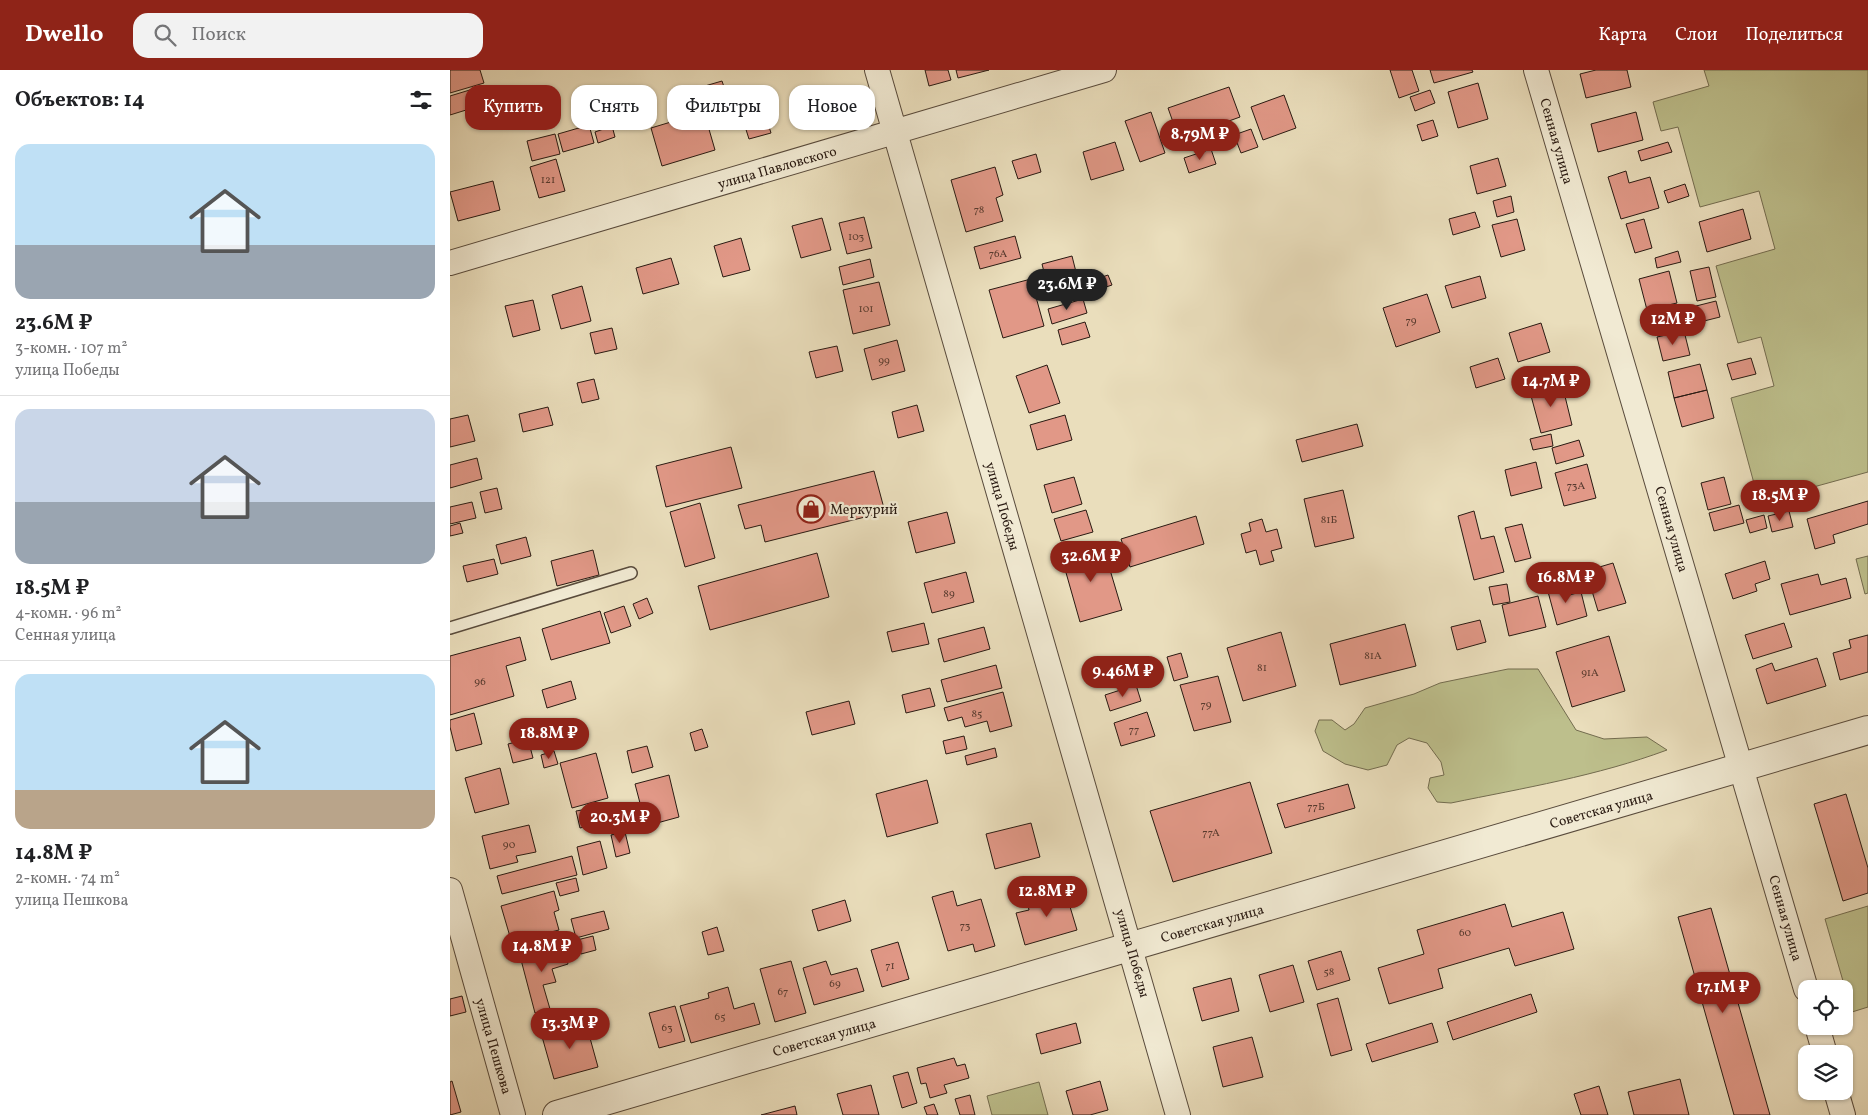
<!DOCTYPE html>
<html lang="ru">
<meta charset="utf-8">
<style>
body{margin:0;font-family:Vollkorn,serif;background:#f2f2f2;color:#202124;height:100vh;display:flex;flex-direction:column;font-size:19px;white-space:nowrap}
*{box-sizing:border-box;margin:0}
p{font-size:16px;color:#757577}
.icon{flex:none;width:28px;height:28px;fill:none;stroke:currentColor;stroke-width:2;stroke-linecap:round;stroke-linejoin:round}
.map{position:relative;flex:1;overflow:hidden}
.panel{display:flex;flex-direction:column;background:#fff;width:450px}
.panel>*{flex:none}
.top-card{position:absolute;left:15px;top:15px;width:475px;height:45px;display:flex;gap:10px}
.controls{position:absolute;left:1348px;top:910px;display:grid;gap:10px}
.controls a{display:grid;place-items:center;width:55px;height:55px;border-radius:10px;background:#fff;box-shadow:0 1px 4px #0004;font-size:25px}
.price{position:absolute;translate:-50% -42px;padding:0 11px;border-radius:18px;background:#8f2418;color:#fff;font-size:16px;line-height:32px;filter:drop-shadow(0 1px 2px #0008)}
.price::after{content:'';position:absolute;left:50%;top:30px;width:15px;height:11px;margin-left:-8px;background:inherit;clip-path:polygon(0 0,100% 0,50% 100%)}
.price.selected{background:#222;color:#fff}
ul{padding:0;list-style:none}
li{display:grid;align-content:center;gap:10px;height:265px;padding:0 15px}
li+li{border-top:1px solid #e0e0e0}
li span{display:grid;place-items:center;height:155px;border-radius:15px;color:#555}
li>.icon{margin-inline-start:auto}
span .icon{width:90px;height:90px;fill:#fffc;stroke-width:1}
li b{font-size:21px}
h2{display:flex;justify-content:space-between;align-items:center;height:60px;padding:0 15px;font-size:21px}
.chip{padding:0 18px;border-radius:15px;background:#fff;box-shadow:0 1px 4px #0004;font-size:18px;line-height:45px}
.chip.selected{background:#8f2418;color:#fff}
header{display:flex;align-items:center;gap:30px;box-sizing:border-box;height:70px;padding:0 25px;background:#8f2418;color:#fff}
header strong{font-size:24px}
nav{display:flex;gap:28px;margin-inline-start:auto;font-size:18px}
.search{width:350px;height:45px;background:#f2f2f2;display:flex;align-items:center;gap:12px;box-sizing:border-box;padding:0 18px;border-radius:15px;color:#757577;font-size:19px}
main{display:flex;flex:1;min-height:0}
.map>svg:first-child{display:block}
</style>
<header>
<strong>Dwello</strong>
<div class="search"><svg class="icon" aria-label="search" viewBox="0 0 24 24"><circle cx="10" cy="10" r="6"/><path d="M15 15l6 6"/></svg>Поиск</div>
<nav><a>Карта</a><a>Слои</a><a>Поделиться</a></nav>
</header>
<main>
<section class="panel">
<h2>Объектов: 14<svg class="icon" aria-label="filters" viewBox="0 0 24 24"><path d="M4 7h16M4 17h16"/><circle cx="9" cy="7" r="2"/><circle cx="15" cy="17" r="2"/></svg></h2>
<ul>
<li><span style="background:linear-gradient(#bfe0f5 65%,#9aa5b1 0)"><svg class="icon" aria-label="home" viewBox="0 0 24 24"><path d="M3 11l9-7 9 7M6 9v11h12V9"/></svg></span><div><b>23.6M ₽</b><p>3-комн. · 107 m²</p><p>улица Победы</p></div></li>
<li><span style="background:linear-gradient(#c9d6e8 60%,#9aa5b1 0)"><svg class="icon" aria-label="home" viewBox="0 0 24 24"><path d="M3 11l9-7 9 7M6 9v11h12V9"/></svg></span><div><b>18.5M ₽</b><p>4-комн. · 96 m²</p><p>Сенная улица</p></div></li>
<li><span style="background:linear-gradient(#bfe0f5 75%,#b9a48a 0)"><svg class="icon" aria-label="home" viewBox="0 0 24 24"><path d="M3 11l9-7 9 7M6 9v11h12V9"/></svg></span><div><b>14.8M ₽</b><p>2-комн. · 74 m²</p><p>улица Пешкова</p></div></li>
</ul>
</section>
<div class="map">
<svg width="1418" height="1045" viewBox="0 0 1418 1045">
<rect width="100%" height="100%" fill="#eadebc"/>
<filter id="stains"><feTurbulence type="fractalNoise" baseFrequency=".004" numOctaves="4"/><feColorMatrix values="0 0 0 0 .2 0 0 0 0 .09 0 0 0 0 .02 0 0 0 .5 -.17"/></filter>
<radialGradient id="worn" r=".72"><stop offset=".6" stop-color="#630" stop-opacity="0"/><stop offset="1" stop-color="#630" stop-opacity=".3"/></radialGradient>
<path fill="#bdbf8c" stroke="#736c4f" d="M1254,0h164v402l-109,30 -28,-104 43,-12 -13,-49 -23,6 -22,-77 59,-17 -16,-58 -59,16 -22,-80 -17,4 -8,-29 56,-16z
M1418,486v37l-3,1 -9,-35z
M1058,599h30l38,61 28,9 43,-2 20,13c-70,26 -143,38 -216,53l-14,-1 -9,-14 2,-10 14,-3 -3,-13 -14,-19 -18,-5 -12,7 -10,20 -19,5 -23,-6 -22,-13 -8,-20 4,-11h13l13,10 9,-6 11,-16 49,-14 26,-11z
M1418,836v101l-16,5 -27,-93z
M589,1012l9,33h-56l-5,-19z"/>
<path fill="#e19887" stroke="#291a12" d="M0,0h30l4,13 -34,10z
M475,0h23l3,10 -22,6z
M506,0h33l-31,8z
M940,0h22l7,21 -20,7z
M980,0h42l1,2 -39,11z
M1146,0h31l4,17 -45,11 -6,-24z
M272,11l7,21 -25,8 -6,-22z
M1028,13l10,36 -30,9 -10,-36z
M375,17l7,28 -28,6 -6,-27z
M779,17l11,30 -61,22 -11,-31z
M23,19l6,17 -29,9v-19z
M194,19l9,33 -18,5 -9,-33z
M980,20l5,13 -20,8 -5,-14z
M308,21l13,42 -22,6 -13,-41z
M834,25l12,33 -33,12 -12,-33z
M254,42l11,38 -53,16 -11,-38z
M701,42l14,41 -25,9 -15,-41z
M1186,42l7,28 -45,12 -7,-28z
M983,50l5,16 -16,5 -5,-16z
M139,55l5,18 -31,9 -5,-18z
M162,56l3,11 -17,6 -3,-11z
M801,59l7,18 -17,6 -7,-18z
M105,64l5,20 -28,7 -5,-20z
M665,72l9,28 -33,10 -8,-28z
M1218,72l4,10 -31,9 -3,-10z
M761,79l5,15 -27,9 -5,-15z
M586,84l5,18 -23,7 -6,-18z
M1048,88l8,28 -29,8 -7,-28z
M106,89l9,32 -26,7 -9,-31z
M545,97l8,28 -7,3 7,23 -37,11 -15,-52z
M1176,101l3,12 21,-6 9,31 -38,11 -13,-42z
M43,111l7,29 -42,11 -8,-29z
M1235,114l4,12 -21,7 -4,-12z
M1061,126l3,16 -17,5 -4,-16z
M1293,139l8,30 -44,13 -8,-30z
M1025,142l5,15 -27,8 -4,-16z
M414,147l8,31 -25,6 -8,-31z
M372,148l9,32 -30,8 -9,-32z
M1067,149l8,31 -24,7 -9,-32z
M1194,149l8,29 -17,5 -9,-29z
M565,166l6,22 -41,11 -6,-22z
M291,168l9,32 -27,7 -9,-31z
M1228,181l3,11 -24,6 -2,-10z
M622,186l4,16 -30,8 -4,-16z
M221,188l8,26 -36,10 -7,-26z
M420,189l4,18 -31,8 -4,-18z
M1259,197l7,30 -19,4 -7,-30z
M1219,201l8,32 -30,7 -8,-31z
M658,205l4,10 -33,11 -3,-10z
M1030,206l6,22 -34,10 -7,-22z
M581,209l13,47 -41,12 -14,-48z
M429,212l11,43 -37,9 -10,-44z
M132,216l9,35 -30,8 -9,-34z
M977,224l13,38 -44,15 -13,-39z
M633,229l4,14 -35,11 -4,-15z
M83,230l7,30 -27,7 -8,-31z
M1266,231l4,16 -20,5 -4,-16z
M635,252l5,15 -28,8 -4,-15z
M1091,253l9,29 -32,10 -9,-29z
M162,258l5,21 -22,5 -5,-21z
M1234,261l6,24 -27,6 -6,-24z
M447,270l8,31 -33,9 -8,-31z
M387,276l6,25 -27,7 -7,-26z
M1048,288l7,21 -29,9 -6,-21z
M1301,288l5,16 -24,6 -5,-16z
M1250,294l7,26 -33,8 -6,-26z
M597,295l13,38 -31,10 -13,-37z
M144,309l5,20 -17,4 -5,-20z
M1112,314l10,41 -31,8 -11,-41z
M1257,320l7,28 -32,9 -8,-29z
M467,335l7,26 -26,7 -6,-26z
M98,337l5,18 -30,7 -4,-18z
M18,345l7,26 -25,6v-28z
M615,345l7,25 -35,10 -7,-25z
M907,354l6,22 -61,16 -6,-22z
M1101,364l2,12 -20,4 -3,-11z
M1129,370l5,16 -28,8 -4,-16z
M281,377l11,41 -76,19 -10,-41z
M27,388l5,21 -32,9v-23z
M1086,392l6,26 -31,8 -6,-26z
M1137,394l9,34 -32,8 -9,-33z
M424,401l11,41 -120,30 -4,-17 -16,4 -7,-24z
M624,407l8,27 -30,9 -8,-28z
M1274,407l7,27 -23,6 -7,-27z
M47,418l5,21 -17,4 -5,-21z
M893,420l11,48 -39,9 -11,-48z
M1418,431v23l-35,11 2,8 -20,6 -8,-30z
M22,432l4,16 -26,6v-17z
M250,433l15,55 -30,9 -15,-55z
M1289,435l5,18 -30,8 -5,-18z
M636,440l7,22 -32,9 -7,-22z
M1024,441l7,28 13,-3 10,36 -30,8 -16,-64z
M1339,441l4,16 -21,5 -4,-16z
M497,442l8,31 -39,10 -8,-31z
M1314,445l3,13 -17,5 -4,-13z
M746,446l8,28 -74,23 -9,-28z
M812,449l4,13 11,-3 5,19 -11,3 3,10 -14,4 -4,-15 -10,3 -5,-19 10,-3 -2,-8z
M10,453l3,10 -13,3v-10z
M1072,454l9,34 -16,4 -10,-34z
M76,467l5,19 -30,8 -5,-19z
M652,473l20,67 -42,12 -19,-67z
M143,480l6,25 -42,11 -6,-25z
M367,483l12,44 -119,33 -12,-44z
M44,489l4,15 -31,8 -4,-16z
M1315,491l5,18 -15,5 2,7 -24,8 -8,-25z
M1163,493l13,40 -28,8 -12,-40z
M516,502l8,30 -42,11 -8,-30z
M1368,504l3,11 25,-7 5,20 -61,17 -9,-31z
M1116,513l3,12 12,-3 6,24 -30,9 -10,-37z
M1057,514l3,18 -17,3 -4,-18z
M1088,526l8,31 -37,9 -7,-31z
M197,528l6,15 -14,6 -6,-15z
M174,536l7,20 -20,7 -7,-20z
M150,541l10,32 -59,17 -9,-31z
M1030,550l6,22 -29,8 -6,-23z
M474,553l5,21 -37,8 -5,-20z
M1334,553l8,24 -39,12 -8,-24z
M955,554l11,42 -76,19 -10,-41z
M534,557l6,22 -46,13 -6,-23z
M831,562l15,54 -53,15 -16,-53z
M1418,565v37l-28,8 -7,-27 18,-5 -2,-8z
M1159,566l16,55 -53,16 -16,-55z
M70,567l6,23 -20,6 8,30 -64,19v-59z
M731,583l7,24 -14,4 -7,-24z
M1367,588l9,28 -59,18 -11,-35 16,-6 3,8z
M546,595l6,23 -55,14 -6,-22z
M768,606l13,46 -37,9 -14,-46z
M121,611l5,18 -29,9 -5,-18z
M686,615l5,16 -31,10 -5,-16z
M480,618l5,18 -29,7 -4,-18z
M553,622l9,34 -22,6 -3,-11 -22,6 -3,-10 -14,4 -4,-13z
M399,631l6,23 -43,11 -6,-23z
M697,642l8,24 -34,10 -7,-23z
M24,643l8,31 -26,7 -6,-24v-7z
M252,659l6,18 -13,4 -5,-18z
M514,666l3,13 -21,5 -3,-13z
M78,669l5,19 -20,5 -5,-19z
M197,676l6,21 -21,6 -5,-22z
M545,678l2,9 -30,8 -2,-9z
M104,681l4,13 -14,4 -3,-13z
M146,683l12,45 -36,10 -12,-45z
M50,698l9,36 -34,9 -10,-35z
M219,705l10,42 -33,9 -11,-42z
M477,710l11,43 -51,14 -11,-43z
M800,712l22,71 -99,29 -23,-71z
M898,714l7,24 -70,20 -8,-24z
M1396,724l22,74v25l-25,8 -29,-97z
M138,739l4,16 -12,3 -4,-17z
M581,753l9,34 -45,12 -9,-35z
M79,755l7,27 -20,4 2,6 -28,7 -8,-33z
M175,762l5,21 -14,4 -5,-22z
M150,771l7,27 -24,7 -6,-28z
M122,786l5,19 -75,19 -5,-18z
M126,808l3,13 -19,5 -4,-13z
M615,820l12,40 -52,15 -9,-32 13,-3 -2,-9z
M104,821l5,19 -5,2 5,18 -8,2 2,7 -20,6 -3,-10 -19,5 -10,-34z
M503,821l4,15 24,-7 14,47 -20,6 -2,-8 -25,7 -16,-54z
M395,830l6,21 -33,10 -6,-21z
M1055,834l7,23 51,-15 11,37 -59,17 -6,-18 -71,21 5,19 -54,16 -11,-36 46,-14 -7,-24z
M1261,838l59,207h-36l-56,-198z
M154,841l5,18 -33,9 -5,-19z
M267,857l7,24 -16,4 -6,-23z
M143,866l3,14 -15,4 -4,-14z
M448,872l11,37 -27,8 -11,-37z
M113,874l5,20 -16,5 4,13 -13,3 7,24 -15,4 -15,-57z
M891,881l9,29 -33,10 -9,-29z
M341,891l15,52 -31,9 -15,-53z
M376,891l5,14 26,-7 7,23 -50,14 -11,-37z
M843,895l11,37 -34,10 -11,-37z
M781,908l8,33 -37,10 -9,-33z
M278,917l6,22 20,-6 6,21 -69,19 -11,-37 29,-8 -1,-5z
M1081,924l6,18 -84,28 -6,-18z
M12,926l4,16 -16,4v-17z
M888,928l14,52 -21,6 -14,-52z
M225,936l10,35 -26,7 -10,-35z
M135,950l13,47 -44,12 -13,-46z
M626,953l5,20 -40,11 -5,-20z
M982,953l6,19 -66,20 -6,-18z
M802,967l11,40 -40,10 -10,-40z
M504,988l3,8 8,-2 4,14 -25,7 3,8 -17,5 -4,-15 -5,1 -4,-16z
M458,1002l9,31 -15,5 -9,-32z
M1230,1009l9,36h-55l-6,-23z
M2,1011l9,31 -11,3v-33z
M650,1011l8,29 -18,5h-17l-7,-24z
M421,1015l8,30h-36l-6,-21z
M1149,1016l9,29h-27l-7,-21z
M520,1025l5,20h-15l-5,-16z
M484,1034l4,11h-11l-3,-8z
M345,1036l2,9h-36z"/>
<g fill="none" stroke-linecap="round" stroke-linejoin="round">
<g stroke="#594b3c" stroke-width="14">
<path id="service" d="M0,558l181,-55"/>
</g>
<g stroke="#594b3c" stroke-width="26">
<path id="minor" d="M427,0l301,1045
M1086,0l270,919
M0,193l654,-193
M0,820l63,225
M1367,956l8,28
M1386,1021l7,24"/>
</g>
<g stroke="#594b3c" stroke-width="30">
<path id="tertiary" d="M107,1045l1311,-385"/>
</g>
<use href="#service" stroke="#f1ead3" stroke-width="11"/>
<use href="#minor" stroke="#f1ead3" stroke-width="24"/>
<use href="#tertiary" stroke="#f1ead3" stroke-width="28"/>
</g>
<defs>
<g id="shop-ring" transform="scale(1.4375)"><circle r="9.5" fill="#f1ead3" stroke="#8f2418" stroke-width="1.5"/><path d="M-5-2.5h2.3a2.7 3.5 0 0 1 5.4 0H5L5.5 6h-11ZM-1.5-2.5h3a1.5 2.3 0 0 0-3 0Z" fill="#8f2418"/></g>
</defs>
<g fill-rule="evenodd">
<use href="#shop-ring" x="361" y="439"/>
</g>
<g text-anchor="middle" stroke-width="4.5" stroke-linejoin="round" paint-order="stroke">
<g font-size="11" fill="#573a2f">
<text x="98" y="113">121</text>
<text x="529" y="143">78</text>
<text x="406" y="170">103</text>
<text x="548" y="187">76А</text>
<text x="416" y="242">101</text>
<text x="961" y="254">79</text>
<text x="434" y="294">99</text>
<text x="1126" y="419">73А</text>
<text x="879" y="453">81Б</text>
<text x="499" y="527">89</text>
<text x="923" y="589">81А</text>
<text x="812" y="601">81</text>
<text x="1140" y="606">91А</text>
<text x="30" y="615">96</text>
<text x="756" y="638">79</text>
<text x="527" y="647">85</text>
<text x="684" y="663">77</text>
<text x="866" y="740">77Б</text>
<text x="761" y="766">77А</text>
<text x="59" y="778">90</text>
<text x="515" y="859">73</text>
<text x="1015" y="866">60</text>
<text x="440" y="899">71</text>
<text x="879" y="905">58</text>
<text x="385" y="917">69</text>
<text x="333" y="925">67</text>
<text x="270" y="950">65</text>
<text x="217" y="961">63</text>
</g>
<g font-size="14" fill="#291a12" stroke="#f1ead3">
<text transform="translate(1107 71) rotate(74)" y="5">Сенная улица</text>
<text transform="translate(327 97) rotate(-16)" y="5">улица Павловского</text>
<text transform="translate(553 436) rotate(74)" y="5">улица Победы</text>
<text transform="translate(1222 459) rotate(74)" y="5">Сенная улица</text>
<text transform="translate(1151 739) rotate(-16)" y="5">Советская улица</text>
<text transform="translate(1336 848) rotate(74)" y="5">Сенная улица</text>
<text transform="translate(762 853) rotate(-16)" y="5">Советская улица</text>
<text transform="translate(683 883) rotate(74)" y="5">улица Победы</text>
<text transform="translate(374 967) rotate(-16)" y="5">Советская улица</text>
<text transform="translate(44 976) rotate(74)" y="5">улица Пешкова</text>
</g>
<g font-size="14" fill="#291a12" stroke="#f1ead3" text-anchor="start">
<text x="380" y="444">Меркурий</text>
</g>
</g>
<rect width="100%" height="100%" filter="url(#stains)"/>
<rect width="100%" height="100%" fill="url(#worn)"/>
</svg>
<div class="controls">
<a><svg class="icon" aria-label="locate" viewBox="0 0 24 24"><circle cx="12" cy="12" r="6"/><path d="M12 2v4M12 18v4M2 12h4M18 12h4"/></svg></a>
<a><svg class="icon" aria-label="layers" viewBox="0 0 24 24"><path d="M12 4l9 5-9 5-9-5zM3 14l9 5 9-5"/></svg></a>
</div>
<b class="price" style="left:750px;top:91px">8.79M ₽</b>
<b class="price selected" style="left:617px;top:241px">23.6M ₽</b>
<b class="price" style="left:1223px;top:276px">12M ₽</b>
<b class="price" style="left:1101px;top:338px">14.7M ₽</b>
<b class="price" style="left:1330px;top:452px">18.5M ₽</b>
<b class="price" style="left:641px;top:513px">32.6M ₽</b>
<b class="price" style="left:1116px;top:534px">16.8M ₽</b>
<b class="price" style="left:673px;top:628px">9.46M ₽</b>
<b class="price" style="left:99px;top:690px">18.8M ₽</b>
<b class="price" style="left:170px;top:774px">20.3M ₽</b>
<b class="price" style="left:597px;top:848px">12.8M ₽</b>
<b class="price" style="left:92px;top:903px">14.8M ₽</b>
<b class="price" style="left:1273px;top:944px">17.1M ₽</b>
<b class="price" style="left:120px;top:980px">13.3M ₽</b>
<div class="top-card">
<a class="chip selected">Купить</a>
<a class="chip">Снять</a>
<a class="chip">Фильтры</a>
<a class="chip">Новое</a>
</div>
</div>
</main>
